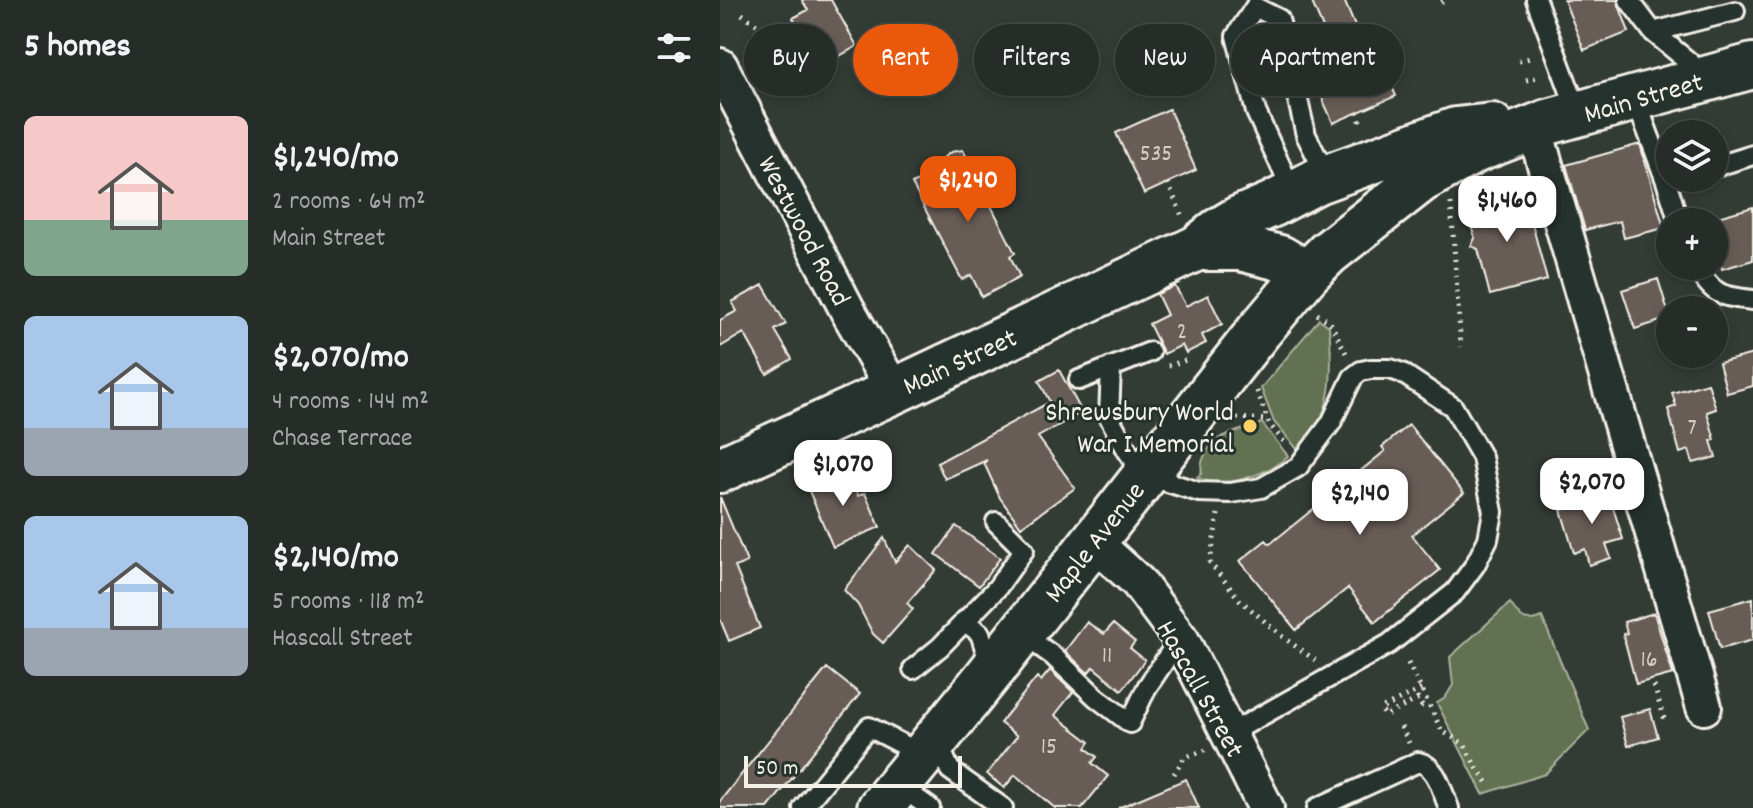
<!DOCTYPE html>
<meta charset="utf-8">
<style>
body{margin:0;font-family:Dekko,sans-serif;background:#323834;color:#f1f3f6;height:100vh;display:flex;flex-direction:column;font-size:30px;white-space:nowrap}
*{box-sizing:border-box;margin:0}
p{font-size:26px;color:#a4a7a8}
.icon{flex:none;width:44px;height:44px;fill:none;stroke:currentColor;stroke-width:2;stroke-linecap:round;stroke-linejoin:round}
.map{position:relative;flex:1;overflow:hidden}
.side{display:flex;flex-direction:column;background:#262c28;width:720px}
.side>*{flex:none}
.top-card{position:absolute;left:24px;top:24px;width:760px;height:72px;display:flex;gap:16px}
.tools{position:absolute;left:936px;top:120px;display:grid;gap:16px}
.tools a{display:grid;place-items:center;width:72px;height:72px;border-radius:50%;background:#262c28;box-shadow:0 4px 12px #0003,0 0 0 2px #424845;font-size:40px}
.scale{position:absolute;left:24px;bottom:20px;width:218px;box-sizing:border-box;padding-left:8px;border:4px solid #f4f1e8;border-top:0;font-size:22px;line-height:28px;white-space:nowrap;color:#f4f1e8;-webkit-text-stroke:6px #26332d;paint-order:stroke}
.price{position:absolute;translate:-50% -68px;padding:0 18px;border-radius:16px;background:#fff;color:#222;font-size:26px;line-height:52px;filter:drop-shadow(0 2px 4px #0008)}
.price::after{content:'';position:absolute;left:50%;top:48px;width:24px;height:18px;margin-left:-12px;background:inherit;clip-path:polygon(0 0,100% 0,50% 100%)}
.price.active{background:#ea580c;color:#fff}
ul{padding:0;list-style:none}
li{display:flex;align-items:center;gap:24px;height:200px;padding:0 24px}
li span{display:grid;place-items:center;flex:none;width:224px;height:160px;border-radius:12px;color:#555}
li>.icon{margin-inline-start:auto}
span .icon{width:96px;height:96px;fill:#fffc;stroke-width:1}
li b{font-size:34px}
h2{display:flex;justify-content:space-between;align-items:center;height:96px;padding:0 24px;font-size:34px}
.pill{padding:0 28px;border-radius:36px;background:#262c28;box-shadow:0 4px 12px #0003,0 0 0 2px #424845;font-size:28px;line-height:72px}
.pill.active{background:#ea580c;color:#fff}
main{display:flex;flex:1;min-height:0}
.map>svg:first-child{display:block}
</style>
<main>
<section class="side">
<h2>5 homes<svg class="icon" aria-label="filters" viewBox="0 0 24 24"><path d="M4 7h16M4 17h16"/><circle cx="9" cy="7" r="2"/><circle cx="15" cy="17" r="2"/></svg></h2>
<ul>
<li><span style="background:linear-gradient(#f6c9c9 65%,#7fa58c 0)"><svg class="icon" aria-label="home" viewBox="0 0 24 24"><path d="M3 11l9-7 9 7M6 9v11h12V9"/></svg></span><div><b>$1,240/mo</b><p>2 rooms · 64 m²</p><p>Main Street</p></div></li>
<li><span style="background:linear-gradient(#a9c7e8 70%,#9aa5b1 0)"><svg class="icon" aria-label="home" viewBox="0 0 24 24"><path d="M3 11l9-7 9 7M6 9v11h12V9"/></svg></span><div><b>$2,070/mo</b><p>4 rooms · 144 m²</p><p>Chase Terrace</p></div></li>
<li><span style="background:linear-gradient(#a9c7e8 70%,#9aa5b1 0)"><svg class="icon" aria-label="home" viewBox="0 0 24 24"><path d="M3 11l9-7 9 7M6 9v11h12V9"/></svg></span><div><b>$2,140/mo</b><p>5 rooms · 118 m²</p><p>Hascall Street</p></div></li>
</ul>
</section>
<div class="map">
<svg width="1033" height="808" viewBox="0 0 1033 808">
<rect width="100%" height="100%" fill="#333b35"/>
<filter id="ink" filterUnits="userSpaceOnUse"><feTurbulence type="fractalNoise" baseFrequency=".0125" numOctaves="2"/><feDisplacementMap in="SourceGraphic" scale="16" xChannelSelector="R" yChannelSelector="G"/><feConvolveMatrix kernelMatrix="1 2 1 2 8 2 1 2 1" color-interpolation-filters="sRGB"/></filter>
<g filter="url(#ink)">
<path fill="#637152" stroke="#acb19d" stroke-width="2" d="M599,319l10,7c4,44 6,93 -32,123l-23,-27 -13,-34z
M542,423l26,33c-20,18 -66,35 -91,21l5,-4c-3,-12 6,-26 16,-34 8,-5 34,-12 44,-16z
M790,603c10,14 13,22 32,14l47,113 -44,44 -62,20 -46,-91 8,-5 8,-13 -3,-28z"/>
<path fill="#685c57" stroke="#f4f1e8" stroke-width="2" d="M82,0h29l26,46 -37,21 -27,-49 15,-8z
M591,0h33l28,67 10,-5 14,34 -63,27 -21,-48 26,-12z
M844,0h53l12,32 -45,18z
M449,109l27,61 -52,24 -28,-61z
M920,144l24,84 -40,10 -4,-17 -35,9 -19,-65z
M243,150l52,103 -5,3 10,21 -38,20 -11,-22 -9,5 -50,-96 21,-10 11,-17 7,-5z
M804,193l23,87 -57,15 -12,-46 -7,-3 4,-8 -9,-29z
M1033,207v53l-31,9 -8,-27v-24z
M938,279l12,39 -35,11 -13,-39z
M43,285l23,39 -11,6 17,29 -25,15 -23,-41 -24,14v-27l17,-9 -5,-9z
M455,286l11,20 22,-11 14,29 -20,11 4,8 -20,10 -4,-8 -18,9 -15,-30 18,-9 -10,-21z
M1033,354v32l-26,7 -8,-30z
M339,370l23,42 -44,25 37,51 -54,39 -21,-29 -16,-35 3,-3 -42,19 -8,-16 113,-61 -11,-21z
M988,383l8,26 -9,3 8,28 -4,1 5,16 -23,6 -4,-13 -9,3 -12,-44 8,-3 -4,-13z
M689,425l55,68 -52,42 28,35 -65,52 -27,-34 -52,42 -56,-69 26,-21 4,4 115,-93 -3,-4z
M126,466l12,30 7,-3 15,34 -47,20 -24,-56 19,-8 -3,-8z
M868,490l3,10 18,-5 14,44 -17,5 5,14 -22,7 -4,-16 -11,4 -13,-43 11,-3 -3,-10z
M0,497l27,65 -12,5 25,61 -31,13 -9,-22z
M236,526l44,32 -21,28 -43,-32z
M164,538l11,24 15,-17 26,25 -29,33 6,6 -30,34 -10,-9 -15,-29 -14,-15z
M1033,598v42l-33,9 -11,-39z
M934,613l19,61 -37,10 -13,-50 4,-1 -3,-11z
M367,622l17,12 9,-10 22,18 -5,6 15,12 -23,30 -29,-23 -5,6 -23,-22z
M107,668l33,26 -92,114h-48v-7z
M330,670l23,22 -18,23 35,27 -4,6 11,9 -5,6 16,13 -26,32h-27l-40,-33 -11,13 -17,-14 30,-38 -17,-13 37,-46 4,4z
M930,709l8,28 -30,9 -8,-29z
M466,779l13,29h-81z"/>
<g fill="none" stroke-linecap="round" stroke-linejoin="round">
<g stroke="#f4f1e8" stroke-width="24">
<path id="lane" d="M816,0l42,113
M909,0l24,32 53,44
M933,32l82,-21
M915,98l31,83 13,41
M994,167l39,-12
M573,193l-37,-81 -20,-76 19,-29 24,12 27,116 21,42
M978,266c12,29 26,31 55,34
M391,367l-2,50 19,35 17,23 54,17 32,1 30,-5 37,-21 33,-44 22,-46 8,-6 10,-2h19l12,4 51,34 29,50 11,55 -5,27 -13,26 -20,27 -66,52 -160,90
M359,380l71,-28
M244,621l16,12 11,35
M301,633l32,23 43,41 34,26 17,-36 33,-49
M193,669l27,-22 57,-59 27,-38 -28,-28
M217,741l13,29 53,38
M178,785l32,23
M83,808l66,-81 54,28
M597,808l101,-46c19,3 24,30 31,46"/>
</g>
<g stroke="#f4f1e8" stroke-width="40">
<path id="street" d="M0,66l128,245 46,80
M814,127l170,580
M373,541l45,41 44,59 84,167"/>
</g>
<g stroke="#f4f1e8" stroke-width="50">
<path id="secondary" d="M477,248h43l40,10 27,16
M0,470l174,-79 303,-143 21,-17 20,-12 35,-15 44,-23 139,-51 36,-4
M160,808l106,-130 273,-347 48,-57 21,-21 93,-73 55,-30 72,-28 205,-56"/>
</g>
<path stroke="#f4f1e8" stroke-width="5" stroke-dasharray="2 6" stroke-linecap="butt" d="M721,2l6,-2
M22,14l43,30 12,3 10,-4
M799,61l15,-4
M806,80l15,-4
M637,112l5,14
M448,183l14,33
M731,203l10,144
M597,314l13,8 16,31
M448,366l18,-6
M537,391l12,33 17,20
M517,418l31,2
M498,514l-8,49 30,37 44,38 31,22
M688,663l34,68 22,13 11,21 15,21
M934,686l11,36
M701,689l-40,20 4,7 33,-17 4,7 5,-3
M681,727l8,16
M454,774l10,-16 21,-8"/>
<use href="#lane" stroke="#26332d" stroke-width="18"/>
<use href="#street" stroke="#26332d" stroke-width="34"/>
<use href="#secondary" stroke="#26332d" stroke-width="44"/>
</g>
</g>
<circle fill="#ffd166" stroke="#26332d" stroke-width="3" cx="530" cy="426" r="8"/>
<g text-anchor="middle" stroke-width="6" stroke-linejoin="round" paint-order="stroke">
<g font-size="24" fill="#d1ccc4">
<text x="436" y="160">535</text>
<text x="462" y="338">2</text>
<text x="972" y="434">7</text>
<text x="387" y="662">11</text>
<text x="929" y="666">16</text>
<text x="329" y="753">15</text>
</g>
<g font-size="28" fill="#f4f1e8" stroke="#26332d">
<text transform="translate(923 96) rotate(-16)" y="10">Main Street</text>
<text transform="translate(86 230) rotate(62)" y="10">Westwood Road</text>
<text transform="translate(239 360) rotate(-25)" y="10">Main Street</text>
<text transform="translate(373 541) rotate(-52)" y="10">Maple Avenue</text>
<text transform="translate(482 688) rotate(61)" y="10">Hascall Street</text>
</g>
<g font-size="28" fill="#f4f1e8" stroke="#26332d" text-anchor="end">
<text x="514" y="420">Shrewsbury World<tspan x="514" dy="32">War I Memorial</tspan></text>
</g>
</g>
</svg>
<div class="tools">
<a><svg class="icon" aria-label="layers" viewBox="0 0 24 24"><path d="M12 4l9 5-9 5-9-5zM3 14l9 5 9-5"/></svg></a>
<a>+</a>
<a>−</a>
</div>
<div class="scale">50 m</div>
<b class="price active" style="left:248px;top:224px">$1,240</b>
<b class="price" style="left:787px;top:244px">$1,460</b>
<b class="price" style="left:123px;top:508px">$1,070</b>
<b class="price" style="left:872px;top:526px">$2,070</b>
<b class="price" style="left:640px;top:537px">$2,140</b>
<div class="top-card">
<a class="pill">Buy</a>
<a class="pill active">Rent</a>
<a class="pill">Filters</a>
<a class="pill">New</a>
<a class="pill">Apartment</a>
</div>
</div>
</main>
